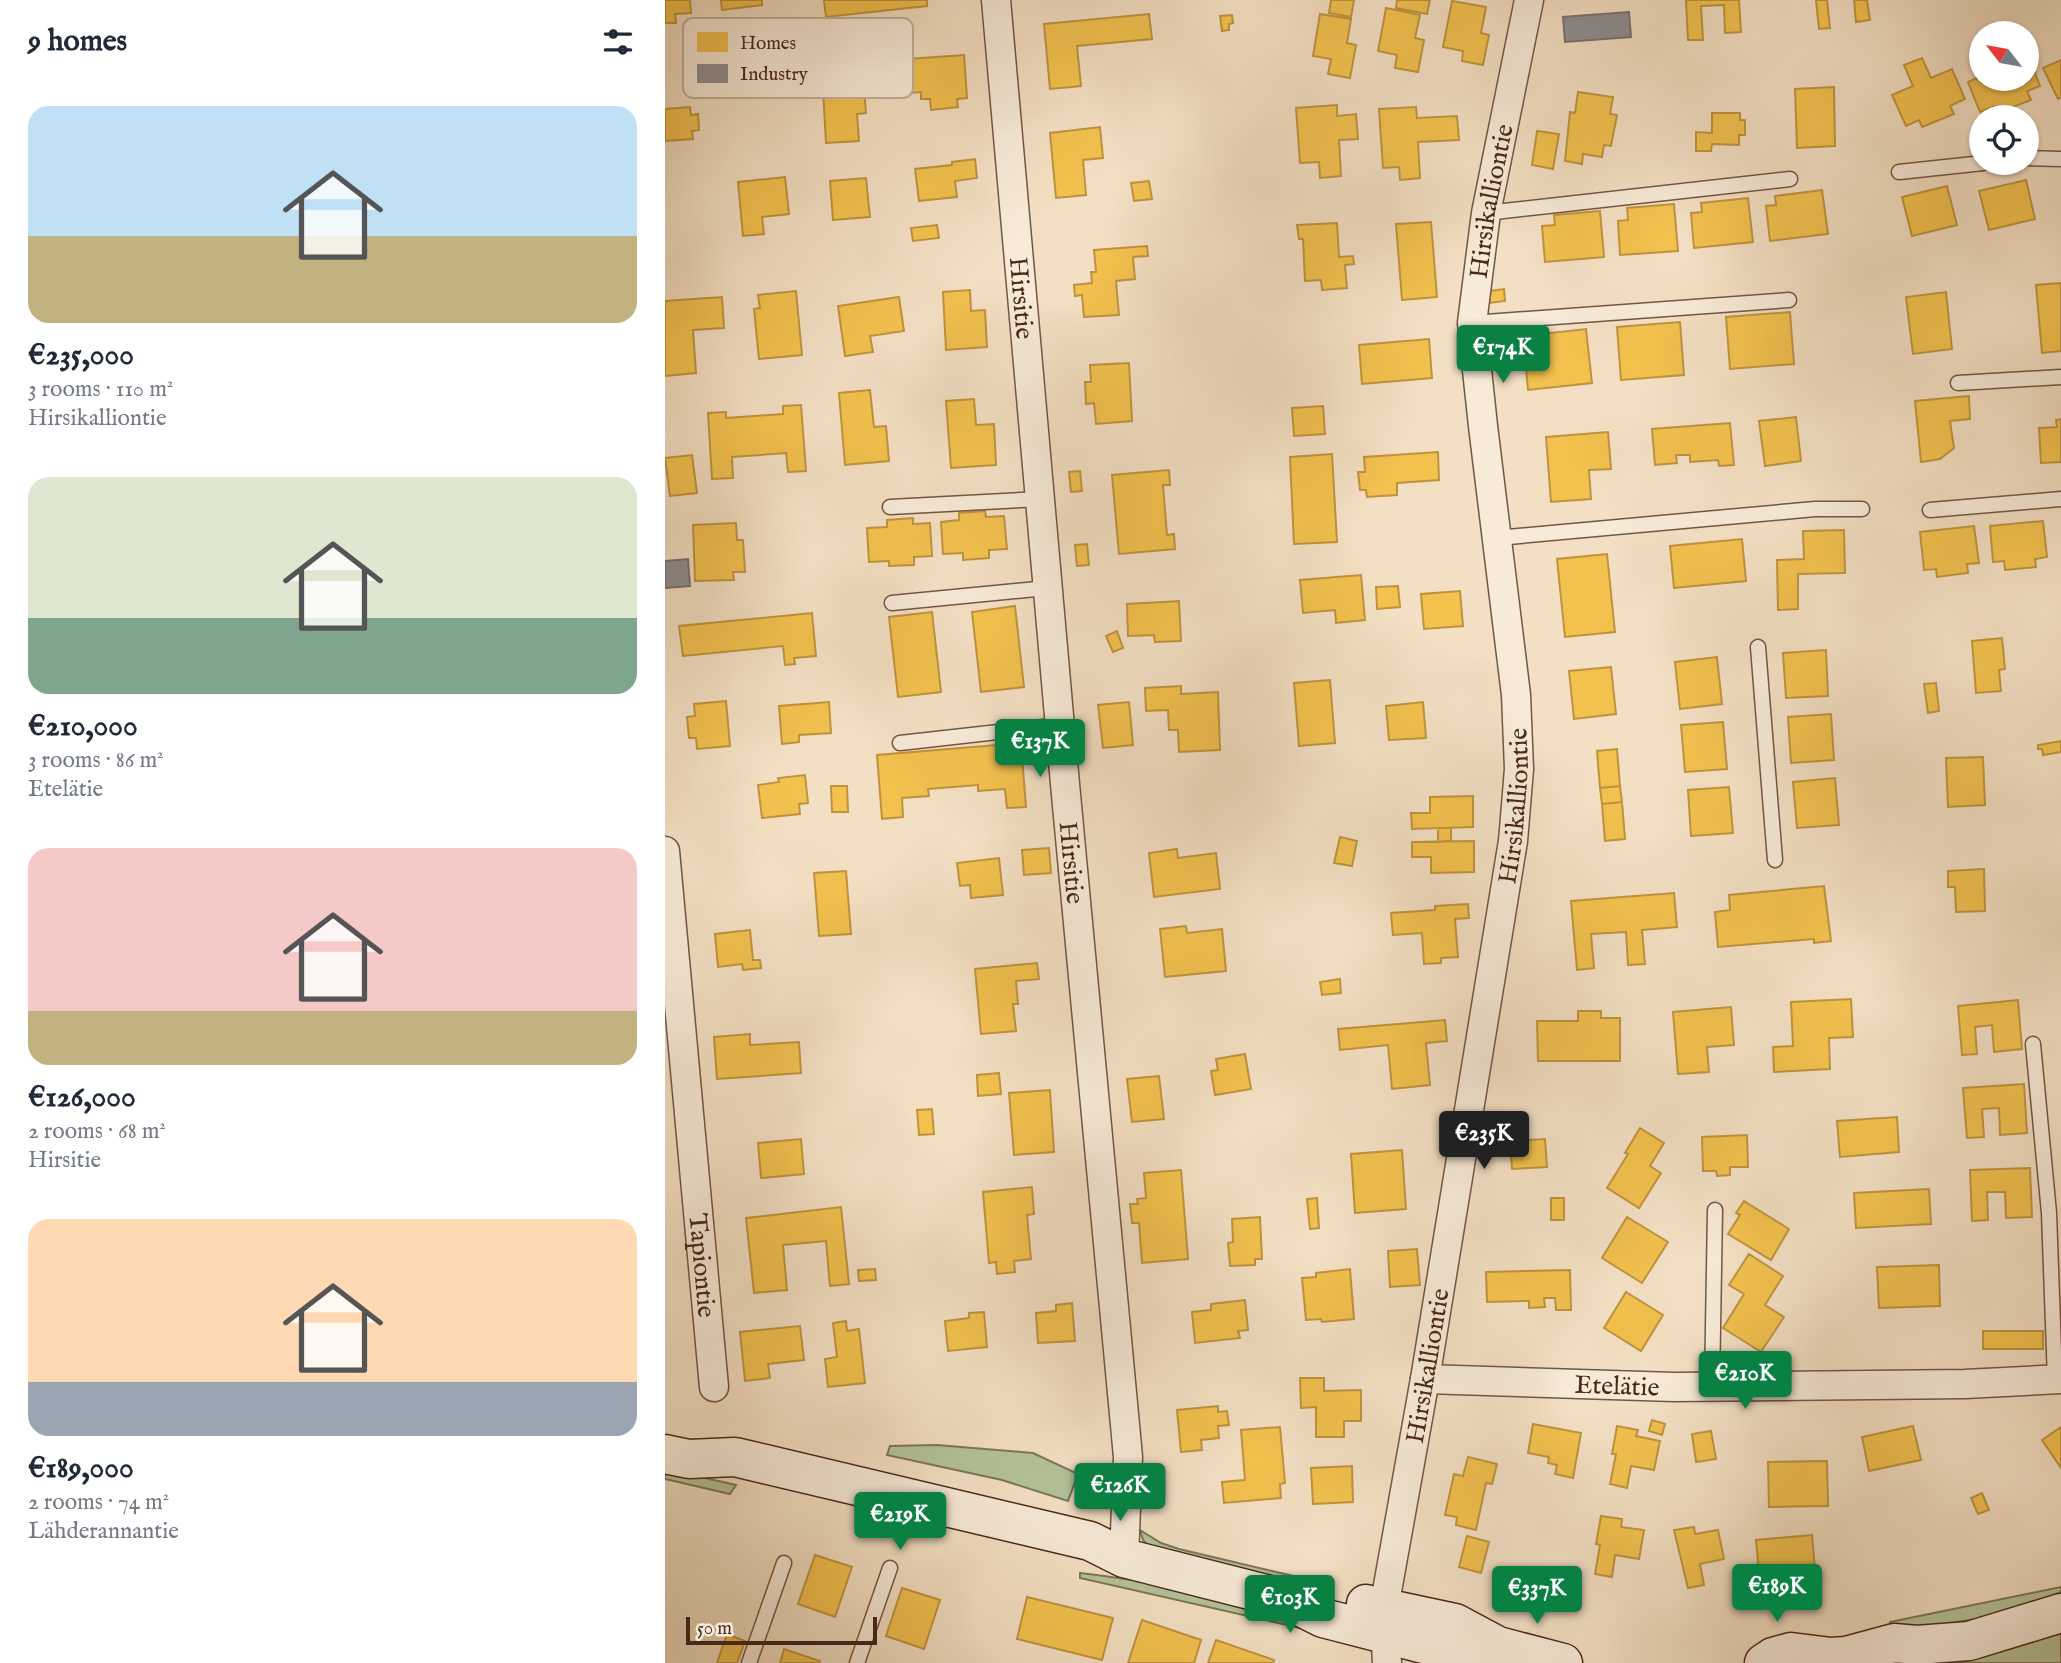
<!DOCTYPE html>
<meta charset="utf-8">
<style>
body{margin:0;font-family:"IM FELL English",serif;background:#f6f6f7;color:#1f2937;height:100vh;display:flex;flex-direction:column;font-size:26px;white-space:nowrap}
*{box-sizing:border-box;margin:0}
p{font-size:23px;color:#747a83}
.icon{flex:none;width:38px;height:38px;fill:none;stroke:currentColor;stroke-width:2;stroke-linecap:round;stroke-linejoin:round}
.map{position:relative;flex:1;overflow:hidden}
.panel{display:flex;flex-direction:column;background:#fff;width:665px}
.panel>*{flex:none}
.needle{width:46px;rotate:301deg}
.fabs{position:absolute;left:1304px;top:21px;display:grid;gap:14px}
.fabs a{display:grid;place-items:center;width:70px;height:70px;border-radius:50%;background:#fff;box-shadow:0 2px 5px #0004;font-size:35px}
.scale{position:absolute;left:21px;bottom:18px;width:191px;box-sizing:border-box;padding-left:7px;border:4px solid #492918;border-top:0;font-size:19px;line-height:24px;white-space:nowrap;color:#492918;-webkit-text-stroke:5px #f7ead8;paint-order:stroke}
.price{position:absolute;translate:-50% -60px;padding:0 16px;border-radius:7px;background:#0b8043;color:#fff;font-size:23px;line-height:46px;filter:drop-shadow(0 2px 4px #0008)}
.price::after{content:'';position:absolute;left:50%;top:42px;width:21px;height:16px;margin-left:-10px;background:inherit;clip-path:polygon(0 0,100% 0,50% 100%)}
.price.selected{background:#222;color:#fff}
ul{padding:0;list-style:none}
li{display:grid;align-content:center;gap:14px;height:371px;padding:0 28px}
li span{display:grid;place-items:center;height:217px;border-radius:21px;color:#555}
li>.icon{margin-inline-start:auto}
span .icon{width:126px;height:126px;fill:#fffc;stroke-width:1}
li b{font-size:30px}
h2{display:flex;justify-content:space-between;align-items:center;height:84px;padding:0 28px;font-size:30px}
main{display:flex;flex:1;min-height:0}
.map>svg:first-child{display:block}
</style>
<main>
<section class="panel">
<h2>9 homes<svg class="icon" aria-label="filters" viewBox="0 0 24 24"><path d="M4 7h16M4 17h16"/><circle cx="9" cy="7" r="2"/><circle cx="15" cy="17" r="2"/></svg></h2>
<ul>
<li><span style="background:linear-gradient(#bfe0f5 60%,#c2b280 0)"><svg class="icon" aria-label="home" viewBox="0 0 24 24"><path d="M3 11l9-7 9 7M6 9v11h12V9"/></svg></span><div><b>€235,000</b><p>3 rooms · 110 m²</p><p>Hirsikalliontie</p></div></li>
<li><span style="background:linear-gradient(#dfe7d0 65%,#7fa58c 0)"><svg class="icon" aria-label="home" viewBox="0 0 24 24"><path d="M3 11l9-7 9 7M6 9v11h12V9"/></svg></span><div><b>€210,000</b><p>3 rooms · 86 m²</p><p>Etelätie</p></div></li>
<li><span style="background:linear-gradient(#f6c9c9 75%,#c2b280 0)"><svg class="icon" aria-label="home" viewBox="0 0 24 24"><path d="M3 11l9-7 9 7M6 9v11h12V9"/></svg></span><div><b>€126,000</b><p>2 rooms · 68 m²</p><p>Hirsitie</p></div></li>
<li><span style="background:linear-gradient(#ffd9b3 75%,#9aa5b1 0)"><svg class="icon" aria-label="home" viewBox="0 0 24 24"><path d="M3 11l9-7 9 7M6 9v11h12V9"/></svg></span><div><b>€189,000</b><p>2 rooms · 74 m²</p><p>Lähderannantie</p></div></li>
</ul>
</section>
<div class="map">
<svg width="1396" height="1663" viewBox="0 0 1396 1663">
<rect width="100%" height="100%" fill="#f3dfc3"/>
<filter id="stains"><feTurbulence type="fractalNoise" baseFrequency=".00286" numOctaves="4"/><feColorMatrix values="0 0 0 0 .2 0 0 0 0 .09 0 0 0 0 .02 0 0 0 .5 -.17"/></filter>
<radialGradient id="worn" r=".72"><stop offset=".6" stop-color="#630" stop-opacity="0"/><stop offset="1" stop-color="#630" stop-opacity=".3"/></radialGradient>
<path fill="#b4c399" stroke="#7e7658" stroke-width="2" d="M272,1445l96,8 45,21 -10,27 -66,-21 -115,-25 3,-9z
M0,1469l71,16 -6,9 -65,-15z
M475,1530l21,13 18,6 123,29 -2,5 -18,-2 -132,-33 -7,-8z
M415,1573c81,9 162,27 238,59l-238,-54z
M1396,1587v5l-8,3 -65,22 -93,15 -5,-10z
M1396,1631v32h-111z"/>
<path fill="#f2c14e" stroke="#bf933e" stroke-width="2" d="M0,0h25l1,13 -16,1 1,9h-11z
M56,0h41v5l-40,5z
M159,0h103v6l-101,11z
M666,0h23l-3,17 -22,-4z
M732,0h33l-3,14 -31,-6z
M1021,0h53l2,32 -16,1 -1,-28 -23,1 2,34h-15z
M1151,0h11l3,28 -11,1z
M1189,0h13l3,20 -14,2z
M787,1l34,6 -5,26 8,2 -6,30 -21,-4 1,-10 -20,-4z
M721,8l34,7 -5,23 9,2 -6,32 -23,-4 2,-13 -19,-4z
M484,14l3,25 -75,7 4,40 -31,3 -6,-65z
M655,14l31,5 -4,24 9,2 -6,33 -22,-4 3,-15 -18,-3z
M567,15l1,8 -4,1v6l-7,1 -2,-15z
M299,55l3,43 -10,1 1,8 -27,3 -1,-11h-9v-7l-24,2 -3,-34z
M1363,55l12,31 -13,5 4,9 -33,13 -3,-7 -15,6 -12,-30 13,-6v3h46z
M1257,58l9,20 21,-9 13,30 -15,7 4,8 -32,13 -3,-7 -13,6 -14,-31 21,-9 -9,-21z
M1396,60v37l-3,2 -15,-31z
M1169,87l1,59 -38,2 -2,-59z
M199,88l2,25 -9,1 2,27 -33,2 -3,-53z
M913,92l35,5 -3,17 7,1 -6,31 -7,-1 -2,12 -19,-3 -1,10 -17,-3 5,-49 5,1z
M672,105v11l19,-2 2,25 -19,1 2,36 -21,2 -1,-16 -19,1 -4,-55z
M25,107l1,8 7,-1 1,16 -7,1 1,8 -28,2v-32z
M751,107l1,11 40,-2 2,24 -41,2 2,36 -20,2 -1,-13 -16,1 -4,-59z
M1047,113h28v7h5v15h-6v10l-27,-1 -1,7h-15v-19l16,1z
M435,127l3,31 -20,2 3,35 -30,3 -6,-65z
M872,131l22,3 -6,35 -21,-4z
M310,159l2,19 -22,3 2,16 -38,4 -4,-32 37,-4v-3z
M120,177l4,37 -27,3 2,17 -21,2 -5,-54z
M201,178l4,39 -37,3 -3,-39z
M1361,180l9,39 -46,11 -10,-39z
M484,181l3,18 -18,2 -3,-18z
M1282,186l10,39 -45,11 -10,-39z
M1157,190l6,44 -58,7 -4,-35 10,-1 -1,-9z
M1083,198l5,44 -59,6 -3,-35 11,-1 -1,-9z
M1009,204l4,47 -58,4 -2,-34 10,-1 -1,-12z
M935,211l4,46 -59,5 -3,-36 13,-1 -1,-10z
M766,222l6,75 -35,3 -6,-76z
M672,223l2,34 14,-1 1,8 -9,1 2,23 -25,2 -1,-10 -16,1 -2,-42h-4l-2,-14z
M272,225l2,13 -26,3 -2,-13z
M482,246l1,10 -15,1 2,22 -19,2 3,34 -35,2 -2,-22 -7,1 -1,-11 18,-2 -1,-11h5l-2,-22z
M1396,283v68l-19,2 -6,-68z
M839,289l1,12 -15,2 -2,-12z
M305,290l1,21 14,-1 2,37 -41,3 -3,-58z
M131,291l6,64 -43,4 -5,-50 6,-1 -2,-13z
M1281,292l6,57 -39,5 -7,-57z
M57,297l2,31 -31,2 3,43 -31,3v-75z
M234,297l5,34 -34,5 3,16 -28,4 -7,-50z
M1125,312l4,52 -64,5 -4,-52z
M1015,322l4,53 -63,5 -4,-53z
M921,329l6,54 -64,7 -5,-54z
M764,339l3,39 -70,6 -3,-39z
M464,363l3,58 -36,3 -2,-21 -8,1 -1,-22h6l-1,-17z
M205,390l4,37 12,-1 3,35 -44,4 -6,-72z
M1304,396l1,23 -20,2 4,27 -14,11 -19,3 -6,-61z
M309,399l2,26 18,-1 2,41 -45,3 -5,-67z
M136,405l5,66 -18,1 -2,-19 -54,4 1,21 -21,1 -4,-66 18,-1v6l57,-4v-8z
M658,406l2,28 -31,2 -2,-28z
M1131,417l5,44 -36,5 -6,-45z
M1396,419v43l-20,1 -2,-35 18,-1 -1,-7z
M1065,423l4,42 -15,1 -1,-6 -28,2v-7h-14l1,8 -22,2 -3,-36z
M943,432l3,37 -22,1 2,29 -40,3 -5,-65z
M773,452l1,28 -42,3v12l-30,2 -1,-7h-6l-2,-18h7l-1,-15z
M667,454l5,88 -43,2 -4,-87z
M27,455l5,38 -27,3 -5,-38z
M504,470l1,15h-7l4,50 7,-1 1,15 -56,5 -7,-79z
M415,471l2,20 -11,1 -2,-20z
M320,511l1,6 18,-1 3,33 -18,1v8l-26,2v-7l-20,1 -2,-32 18,-2v-7z
M248,518v6l17,-1 2,33 -18,1v8l-25,1v-5l-20,1 -2,-34 20,-1v-7z
M1378,521l4,36 -12,2 1,8 -31,3 -1,-9 -11,1 -3,-36z
M71,523l1,17h6l2,32h-12l1,8 -39,1 -2,-56z
M1309,526l5,37 -12,1 1,9 -31,4 -1,-8 -12,1 -4,-38z
M1179,530l1,43 -47,1v35l-20,1 -1,-50 27,-1 -1,-28z
M1077,539l4,42 -72,7 -4,-42z
M422,544l2,21 -12,1 -2,-21z
M942,554l8,78 -50,5 -8,-78z
M696,575l4,45 -29,3 -1,-13 -32,3 -3,-33z
M733,586l2,21 -23,2 -1,-22z
M795,591l3,35 -39,3 -3,-35z
M514,601l2,40 -26,1 -1,-7 -26,1 -1,-32z
M350,606l9,81 -43,5 -9,-80z
M267,612l9,80 -43,5 -9,-80z
M147,613l4,43 -22,2 1,6 -10,1 -2,-19 -100,10 -4,-30z
M452,631l6,17 -10,4 -7,-16z
M1337,638l3,31 -6,1 2,21 -25,2 -4,-52z
M1161,650l2,46 -42,2 -3,-45z
M1052,657l5,47 -42,5 -5,-47z
M946,667l5,47 -42,5 -5,-48z
M665,680l5,63 -36,3 -5,-63z
M1271,683l3,28 -11,2 -4,-29z
M516,686v8l37,-2 2,58 -41,2 -1,-22h-9l-1,-20 -22,1 -1,-23z
M61,701l4,45 -33,3 -1,-11h-7l-2,-21 8,-1 -1,-12z
M164,702l2,31 -32,2v7l-17,2 -3,-38z
M464,702l4,43 -30,3 -5,-43z
M758,702l3,36 -37,2 -3,-34z
M1166,714l3,46 -43,3 -3,-46z
M1058,722l4,47 -42,3 -4,-47z
M1396,741v11l-18,3 -1,-6h-4v-4z
M356,743l5,64 -19,1 -2,-19 -27,2v-6l-50,4 1,7 -27,2 1,19 -21,2 -5,-64z
M952,749l3,37 -20,2 -3,-37z
M1318,757l2,48 -37,2 -2,-49z
M140,775l3,28 -9,1 1,10 -38,4 -4,-33 21,-3 -1,-4z
M1170,778l4,47 -42,3 -4,-46z
M166,786h16l1,26h-16z
M955,786l2,16 -20,2 -2,-16z
M1064,787l4,46 -42,3 -3,-46z
M808,796v31l-61,2 -1,-16h19v-16z
M957,802l3,37 -20,2 -3,-37z
M773,828h13v13l-13,1z
M675,837l17,4 -5,25 -18,-3z
M809,841v31l-43,1v-16h-19v-15z
M384,848l2,25 -27,2 -2,-25z
M512,849l1,9 38,-5 4,36 -66,8 -5,-44z
M334,858l4,37 -32,3 -1,-13 -10,1 -3,-23z
M1319,869l1,42 -29,1 -1,-25h-7v-16z
M181,871l5,63 -32,2 -5,-63z
M1159,886l7,55 -17,2v-4l-96,8 -3,-35 15,-2 -1,-15z
M1009,893l3,34 -35,3 3,34 -17,1 -2,-33 -35,2 3,34 -17,2 -6,-69z
M803,904l1,14 -14,1 3,38 -17,1v5l-17,1 -2,-31 -29,2 -2,-22 44,-3v-4z
M521,926l1,7 35,-4 4,42 -61,6 -5,-48z
M85,930l3,30h7l1,8 -18,2 -1,-6 -24,3 -3,-33z
M372,963l2,16 -23,2 2,23h-5l3,27 -35,3 -6,-65z
M675,979l1,14 -19,2 -2,-13z
M1186,999l2,38 -24,1 1,31 -56,3 -1,-25 20,-1 -2,-44z
M1353,1000l4,49 -28,3 -2,-27 -17,2 2,27 -15,1 -4,-49z
M1066,1007l3,38 -27,2 2,25 -31,2 -5,-62z
M913,1011h23v7h19v43h-82l-1,-40h41z
M780,1020l2,21 -21,2 4,42 -38,4 -4,-44 -48,5 -2,-21z
M85,1034v11l49,-3 2,31 -84,6 -3,-42z
M580,1054l6,35 -36,6 -4,-24 7,-1 -2,-11z
M334,1073l2,21 -23,2 -1,-21z
M494,1076l5,43 -32,3 -5,-43z
M1359,1084l3,49 -27,2 -1,-27 -17,1 2,28 -17,1 -4,-50z
M385,1090l4,62 -40,3 -5,-62z
M267,1109l2,25 -15,1 -2,-25z
M1232,1117l2,35 -59,5 -3,-36z
M975,1128l24,15 -14,23 11,7 -22,35 -32,-20 21,-34 -3,-1z
M1082,1135l1,32h-18v8l-13,1 -1,-5h-13l-1,-34z
M136,1139l3,35 -43,4 -3,-35z
M880,1139l2,28 -35,2 -2,-28z
M737,1150l4,59 -51,4 -4,-59z
M1365,1168l2,49 -26,1 -1,-26h-18l1,28 -16,1 -2,-51z
M516,1170l7,89 -46,4 -3,-40h-7l-2,-19h8l-1,-5 9,-1 -2,-25z
M367,1187l2,27 -7,1 4,44 -17,2 1,11 -18,2 -1,-12 -7,1 -6,-71z
M1264,1189l2,35 -75,4 -2,-35z
M652,1198l2,30 -9,1 -3,-30z
M886,1198h13v22h-13z
M1079,1201l45,28 -18,31 -43,-26 12,-19 -4,-2z
M176,1207l8,77 -19,2 -4,-45 -43,4 4,45 -33,3 -8,-75z
M595,1217l2,42h-7v6l-25,1 -2,-23 5,-1 -1,-23z
M962,1217l41,25 -26,41 -40,-25z
M752,1249l3,36 -30,2 -2,-36z
M1084,1254l34,22 -18,29 19,12 -23,35 -38,-24 21,-34 -15,-9z
M1274,1265l1,41 -61,2 -2,-41z
M210,1269l1,11 -17,1 -1,-11z
M685,1269l4,50 -32,3 -1,-3 -15,1 -4,-42 14,-1v-4z
M905,1270l1,40h-15l-1,-12h-11l1,9 -16,1v-7l-42,1 -1,-30z
M961,1292l37,23 -22,36 -37,-23z
M580,1300l3,30 -10,1 2,7 -45,5 -3,-31 19,-2v-6z
M407,1303l3,38 -37,2 -2,-30 20,-2v-6z
M319,1312l3,35 -39,4 -3,-30 24,-3v-5z
M181,1321l1,10 12,-2 6,54 -37,4 -3,-28 12,-2 -4,-34z
M135,1326l4,34 -36,4 2,14 -25,3 -5,-49z
M1318,1331h60v18h-60z
M635,1378h24v13l37,-1v31h-17v16h-28v-30l-15,1z
M553,1406v6l9,-1 2,14 -11,1 1,12 -18,2 1,10 -21,2 -4,-42z
M987,1420l13,4 -3,11 -13,-4z
M868,1424l48,9 -8,45 -18,-4 2,-9 -9,-2 1,-6 -21,-4z
M952,1426l21,4 -2,6 24,5 -6,29 -23,-4 -4,22 -17,-4 6,-30h-4z
M1248,1426l8,34 -52,11 -7,-34z
M615,1427l5,56 -5,1 1,14 -57,5 -2,-21 23,-2 -4,-50z
M1396,1427v41l-19,-28z
M1046,1431l5,28 -20,3 -4,-28z
M803,1457l29,7 -5,20 -6,-1 -10,47 -20,-5 1,-8 -12,-2 9,-41 9,2z
M1162,1461l1,45 -59,1 -1,-45z
M687,1466l1,36 -40,2 -2,-36z
M1317,1493l7,17 -11,4 -7,-16z
M936,1516l21,3 -1,8 23,3 -5,29 -24,-4 -3,22 -17,-3 5,-29 -4,-1z
M1029,1527l1,7 23,-4 6,29 -24,5 4,21 -16,3 -14,-58z
M1147,1535l4,46 -56,4 -4,-45z
M802,1536l22,6 -8,31 -22,-6z
M150,1555l37,12 -17,50 -37,-13z
M237,1588l38,12 -16,49 -38,-13z
M362,1597l86,21 -11,42 -85,-21z
M477,1620l59,20 -7,23h-66z
M62,1634l18,7 -8,22h-20z
M551,1640l58,20 -1,3h-65z
M119,1649l36,12 -1,2h-39z"/>
<path fill="#8d8d92" stroke="#796f6d" stroke-width="2" d="M964,12l2,25 -66,5 -2,-25z
M23,559l2,27 -25,2v-27z"/>
<g fill="none" stroke-linecap="round" stroke-linejoin="round">
<g stroke="#745643" stroke-width="17">
<path id="service" d="M1362,158l34,1
M1234,172l84,-9
M821,213l304,-34
M807,323l317,-23
M1293,383l103,-6
M225,507l150,-8
M1265,510l131,-11
M832,538l318,-29h47
M227,603l155,-15
M1093,647l17,213
M235,743l160,-18
M1368,1044l16,169 6,167
M1047,1387l3,-177
M84,1663l35,-100
M192,1663l33,-95"/>
</g>
<g stroke="#745643" stroke-width="31">
<g id="minor">
<path id="s1" d="M331,0l69,784 63,673 -4,101"/>
<path id="s2" d="M0,851l49,536"/>
<path id="s3" d="M760,1379l249,8 291,-3 96,-5"/>
<path id="s4" d="M722,1663l-3,-55 41,-229 88,-538 6,-72 -3,-74 -33,-269 -11,-103 14,-110 43,-213"/>
</g>
</g>
<g stroke="#492918" stroke-width="41">
<path id="secondary" d="M0,1454l24,5 46,-2 355,84 34,17 161,41 38,19 124,32 51,-4
M701,1604l89,19 43,23 65,17
M1099,1663l9,-6 18,-5 40,5 15,-1 48,-13 23,2 52,-4 92,-28"/>
</g>
<use href="#service" stroke="#f7ead8" stroke-width="14"/>
<use href="#minor" stroke="#f7ead8" stroke-width="28"/>
<use href="#secondary" stroke="#f7ead8" stroke-width="38"/>
</g>
<g text-anchor="middle" stroke-width="7" stroke-linejoin="round" paint-order="stroke">
<g font-size="26" fill="#492918" stroke="#f7ead8">
<text dy="9" stroke="none"><textPath href="#s4" startOffset="1477">Hirsikalliontie</textPath></text>
<text dy="9" stroke="none"><textPath href="#s1" startOffset="299">Hirsitie</textPath></text>
<text dy="9" stroke="none"><textPath href="#s4" startOffset="868">Hirsikalliontie</textPath></text>
<text dy="9" stroke="none"><textPath href="#s1" startOffset="866">Hirsitie</textPath></text>
<text dy="9" stroke="none"><textPath href="#s2" startOffset="416">Tapiontie</textPath></text>
<text dy="9" stroke="none"><textPath href="#s4" startOffset="301">Hirsikalliontie</textPath></text>
<text dy="9" stroke="none"><textPath href="#s3" startOffset="192">Etelätie</textPath></text>
</g>
</g>
<rect x="18" y="18" width="230" height="80" rx="10" fill="#f7ead8" stroke="#c3b09e" stroke-width="2"/>
<rect x="32" y="32" width="31" height="20" fill="#f2c14e"/>
<rect x="32" y="64" width="31" height="19" fill="#8d8d92"/>
<g font-size="19" fill="#492918">
<text x="75" y="49">Homes</text>
<text x="75" y="80">Industry</text>
</g>
<rect width="100%" height="100%" filter="url(#stains)"/>
<rect width="100%" height="100%" fill="url(#worn)"/>
</svg>
<div class="fabs">
<a><svg class="needle" viewBox="-14 -14 28 28"><path d="M0-13l5 13h-10z" fill="#e53935"/><path d="M0 13l5-13h-10z" fill="#747a83"/></svg></a>
<a><svg class="icon" aria-label="locate" viewBox="0 0 24 24"><circle cx="12" cy="12" r="6"/><path d="M12 2v4M12 18v4M2 12h4M18 12h4"/></svg></a>
</div>
<div class="scale">50 m</div>
<b class="price" style="left:838px;top:385px">€174K</b>
<b class="price" style="left:375px;top:779px">€137K</b>
<b class="price selected" style="left:819px;top:1171px">€235K</b>
<b class="price" style="left:1080px;top:1411px">€210K</b>
<b class="price" style="left:455px;top:1523px">€126K</b>
<b class="price" style="left:235px;top:1552px">€219K</b>
<b class="price" style="left:1112px;top:1624px">€189K</b>
<b class="price" style="left:872px;top:1626px">€337K</b>
<b class="price" style="left:625px;top:1635px">€103K</b>
</div>
</main>
